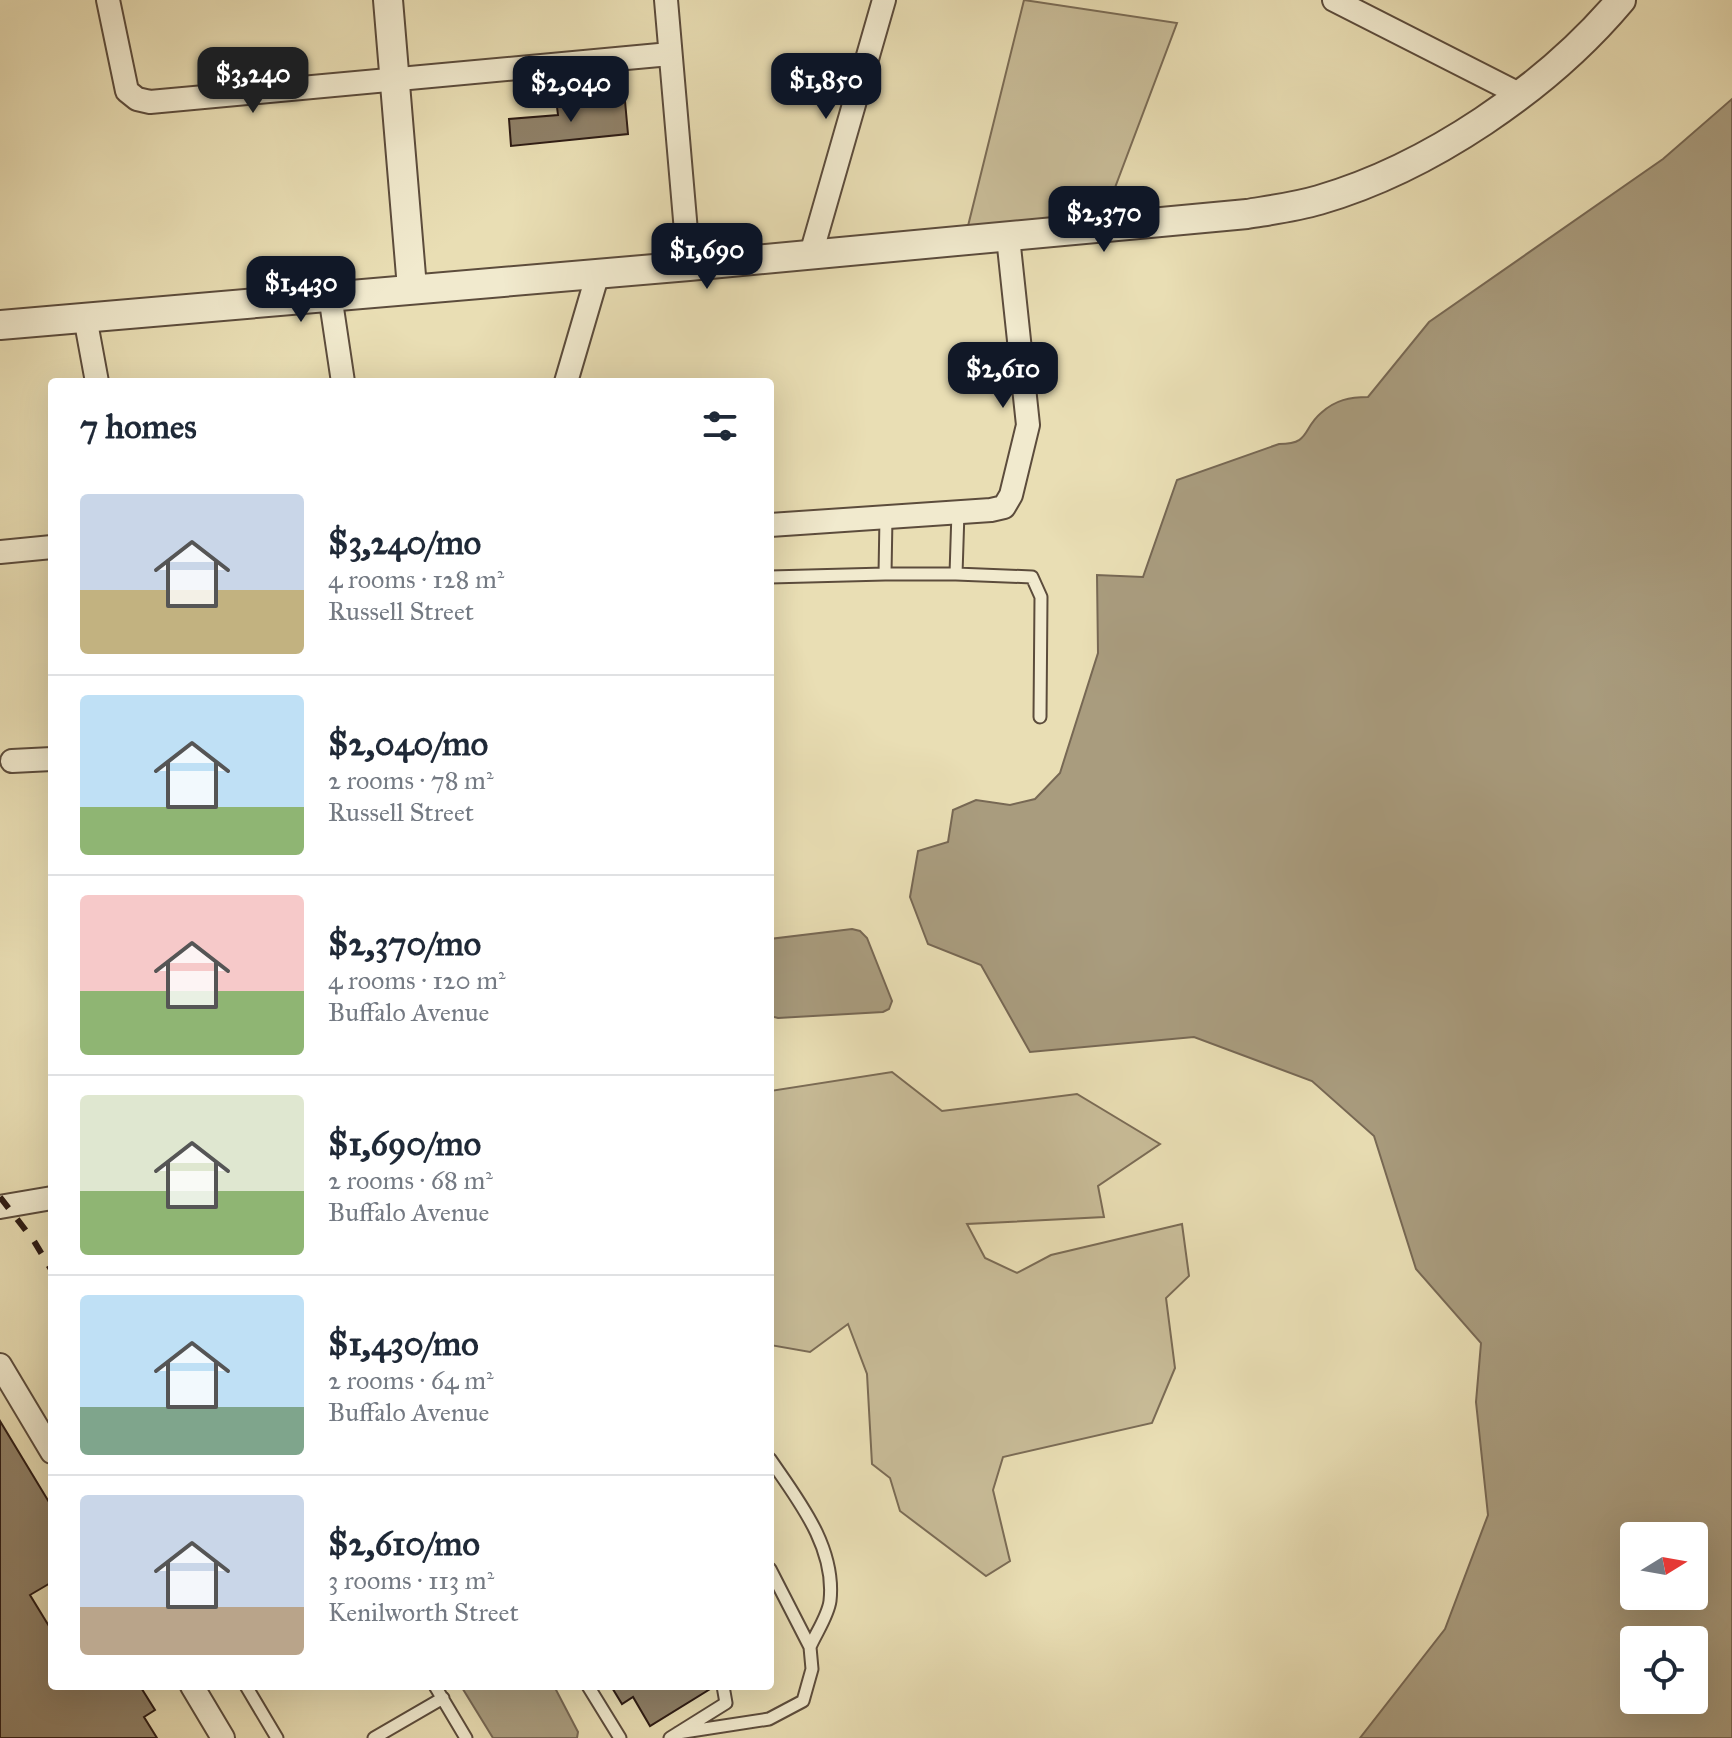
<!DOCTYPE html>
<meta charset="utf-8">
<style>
body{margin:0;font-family:"IM FELL Great Primer",serif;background:#f2f2f3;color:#1f2937;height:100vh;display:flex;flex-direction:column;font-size:30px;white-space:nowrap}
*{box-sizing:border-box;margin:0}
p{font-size:26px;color:#747a83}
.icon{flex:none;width:44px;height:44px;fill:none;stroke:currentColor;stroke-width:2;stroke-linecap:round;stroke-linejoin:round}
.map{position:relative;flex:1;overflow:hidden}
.panel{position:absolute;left:48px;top:378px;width:726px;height:1312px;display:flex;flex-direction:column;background:#fff;border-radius:8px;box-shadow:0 8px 32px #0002}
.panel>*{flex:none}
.needle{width:52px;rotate:79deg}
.buttons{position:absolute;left:1620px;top:1522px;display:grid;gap:16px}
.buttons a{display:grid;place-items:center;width:88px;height:88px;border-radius:8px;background:#fff;box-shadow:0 8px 32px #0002;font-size:40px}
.price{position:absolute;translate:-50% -68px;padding:0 18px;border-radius:16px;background:#111827;color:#fff;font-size:26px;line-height:52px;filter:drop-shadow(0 2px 4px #0008)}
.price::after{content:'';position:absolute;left:50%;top:48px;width:24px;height:18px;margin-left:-12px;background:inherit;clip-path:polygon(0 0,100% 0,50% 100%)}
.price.active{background:#222;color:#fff}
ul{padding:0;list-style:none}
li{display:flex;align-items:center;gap:24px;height:200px;padding:0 32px}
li+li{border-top:2px solid #e0e1e3}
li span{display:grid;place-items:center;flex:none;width:224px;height:160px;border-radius:8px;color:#555}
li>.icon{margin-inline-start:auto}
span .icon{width:96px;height:96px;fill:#fffc;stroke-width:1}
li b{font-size:34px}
h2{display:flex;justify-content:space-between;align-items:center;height:96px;padding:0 32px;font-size:34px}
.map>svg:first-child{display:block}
</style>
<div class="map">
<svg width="1732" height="1738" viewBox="0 0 1732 1738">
<rect width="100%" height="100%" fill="#e9deb4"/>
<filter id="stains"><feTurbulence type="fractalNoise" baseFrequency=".0025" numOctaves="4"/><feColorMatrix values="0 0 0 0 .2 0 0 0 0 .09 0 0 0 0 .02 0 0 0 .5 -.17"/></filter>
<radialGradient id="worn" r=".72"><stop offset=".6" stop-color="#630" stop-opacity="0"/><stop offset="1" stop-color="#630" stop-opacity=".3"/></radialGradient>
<path fill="#c9bd99" stroke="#7b6c56" stroke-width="2" d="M1024,0l153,23 -72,191 -137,12z
M892,1072l50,39 135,-17 83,50 -62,42 6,31 -137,7 18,34 32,15 34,-18 131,-31 7,52 -23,22 9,70 -23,55 -149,34 -10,33 17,71 -24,15 -86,-65 -10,-33 -18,-14 -5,-90 -19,-50 -38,28 -40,-7v-254z"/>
<path fill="#a99c7e" stroke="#776854" stroke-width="2" fill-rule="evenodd" d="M1732,99v1639h-372l85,-109 43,-114 -12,-113 5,-59 -65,-74 -42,-133 -62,-55 -118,-44 -164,15 -49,-87 -53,-21 -18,-47 8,-46 30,-9 5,-32 23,-10 34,5 25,-6 25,-26 38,-120 -1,-78 46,2 34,-97 102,-36c32,0 23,-15 42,-31 14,-13 29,-16 47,-16l61,-75 234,-163zM1634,1536h60v60h-60zM1634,1640h60v60h-60z
M852,929l8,2 7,7 25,63 -3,8 -6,3 -105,6 -8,-2v-77z
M461,1686h93l24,46 -1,6h-84z"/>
<path fill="#8f8067" stroke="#2d1b14" stroke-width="2" d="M625,101l3,33 -117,12 -2,-27 49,-4 -1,-8z
M0,1421l52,86v75l-22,13 22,36v55h88l15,24 -11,7 13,21h-157z
M611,1686h104l-65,40 -17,-29 -11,7z"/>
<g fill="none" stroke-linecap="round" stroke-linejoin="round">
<g stroke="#5c4c3c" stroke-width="15">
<path id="service" d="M958,512l-2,62 76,3 9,20 -1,120
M886,517l-1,57h71
M770,577l115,-3
M770,1459c28,41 66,88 60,142 -2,15 -14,32 -20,46
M246,1686l31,52
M435,1686l31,52
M588,1686l32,52
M678,1733l91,-14 34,-18 9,-32 -2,-22 -40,-78
M374,1738l69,-40
M670,1738l56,-35 -3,-17"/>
</g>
<g stroke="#5c4c3c" stroke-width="26">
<path id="minor" d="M108,0l19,91 10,8 13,3 520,-48
M666,0l23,266
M1334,0l185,94
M811,254l73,-254
M330,295l13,87
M85,317l12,65
M566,382l32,-109
M770,525l221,-15 13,-3 7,-12 17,-70 -20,-188
M0,552l52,-5
M12,761l40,-2
M0,1207l52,-9
M0,1365l52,87
M192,1686l31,52"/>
</g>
<g stroke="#5c4c3c" stroke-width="32">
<path id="tertiary" d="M388,0l24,288
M0,325l689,-59 558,-52c24,-4 48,-7 72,-14 110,-32 228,-112 302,-200"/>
</g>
<use href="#service" stroke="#f1eace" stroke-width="11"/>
<use href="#minor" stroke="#f1eace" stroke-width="22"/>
<use href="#tertiary" stroke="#f1eace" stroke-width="28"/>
<path stroke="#2d1b14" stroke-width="6" stroke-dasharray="14 14" stroke-linecap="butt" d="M0,1197l34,44 18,30"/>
</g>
<rect width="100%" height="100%" filter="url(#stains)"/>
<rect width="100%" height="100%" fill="url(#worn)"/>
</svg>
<div class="buttons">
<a><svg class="needle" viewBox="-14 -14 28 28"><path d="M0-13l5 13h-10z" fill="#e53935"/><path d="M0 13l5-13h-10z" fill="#747a83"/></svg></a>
<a><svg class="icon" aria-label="locate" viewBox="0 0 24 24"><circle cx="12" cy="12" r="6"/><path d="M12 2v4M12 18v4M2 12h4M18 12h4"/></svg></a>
</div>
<b class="price active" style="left:253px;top:115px">$3,240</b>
<b class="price" style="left:826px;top:121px">$1,850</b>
<b class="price" style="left:571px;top:124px">$2,040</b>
<b class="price" style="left:1104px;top:254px">$2,370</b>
<b class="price" style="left:707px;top:291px">$1,690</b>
<b class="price" style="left:301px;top:324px">$1,430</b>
<b class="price" style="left:1003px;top:410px">$2,610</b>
<section class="panel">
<h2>7 homes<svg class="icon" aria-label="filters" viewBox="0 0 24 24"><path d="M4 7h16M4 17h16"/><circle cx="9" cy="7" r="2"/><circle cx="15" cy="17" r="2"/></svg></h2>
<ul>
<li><span style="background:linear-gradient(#c9d6e8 60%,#c2b280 0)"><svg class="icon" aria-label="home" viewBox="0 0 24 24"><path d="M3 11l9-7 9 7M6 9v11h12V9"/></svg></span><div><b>$3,240/mo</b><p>4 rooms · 128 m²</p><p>Russell Street</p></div></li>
<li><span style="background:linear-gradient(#bfe0f5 70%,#8fb573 0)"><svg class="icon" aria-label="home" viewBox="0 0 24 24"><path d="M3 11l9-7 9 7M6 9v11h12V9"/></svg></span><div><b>$2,040/mo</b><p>2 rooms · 78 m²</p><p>Russell Street</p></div></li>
<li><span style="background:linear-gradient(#f6c9c9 60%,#8fb573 0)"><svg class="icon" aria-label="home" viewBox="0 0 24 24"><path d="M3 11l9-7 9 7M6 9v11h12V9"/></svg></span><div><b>$2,370/mo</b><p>4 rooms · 120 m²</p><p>Buffalo Avenue</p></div></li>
<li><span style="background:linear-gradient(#dfe7d0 60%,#8fb573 0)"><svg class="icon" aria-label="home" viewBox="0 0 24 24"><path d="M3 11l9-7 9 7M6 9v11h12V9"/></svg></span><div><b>$1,690/mo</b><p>2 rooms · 68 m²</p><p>Buffalo Avenue</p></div></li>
<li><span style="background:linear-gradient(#bfe0f5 70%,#7fa58c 0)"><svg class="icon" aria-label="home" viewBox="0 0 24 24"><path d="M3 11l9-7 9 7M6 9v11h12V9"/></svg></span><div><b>$1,430/mo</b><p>2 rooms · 64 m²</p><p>Buffalo Avenue</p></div></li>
<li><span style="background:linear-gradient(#c9d6e8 70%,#b9a48a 0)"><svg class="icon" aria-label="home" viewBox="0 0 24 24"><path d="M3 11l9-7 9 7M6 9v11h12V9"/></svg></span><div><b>$2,610/mo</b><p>3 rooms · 113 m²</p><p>Kenilworth Street</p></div></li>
</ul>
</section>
</div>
